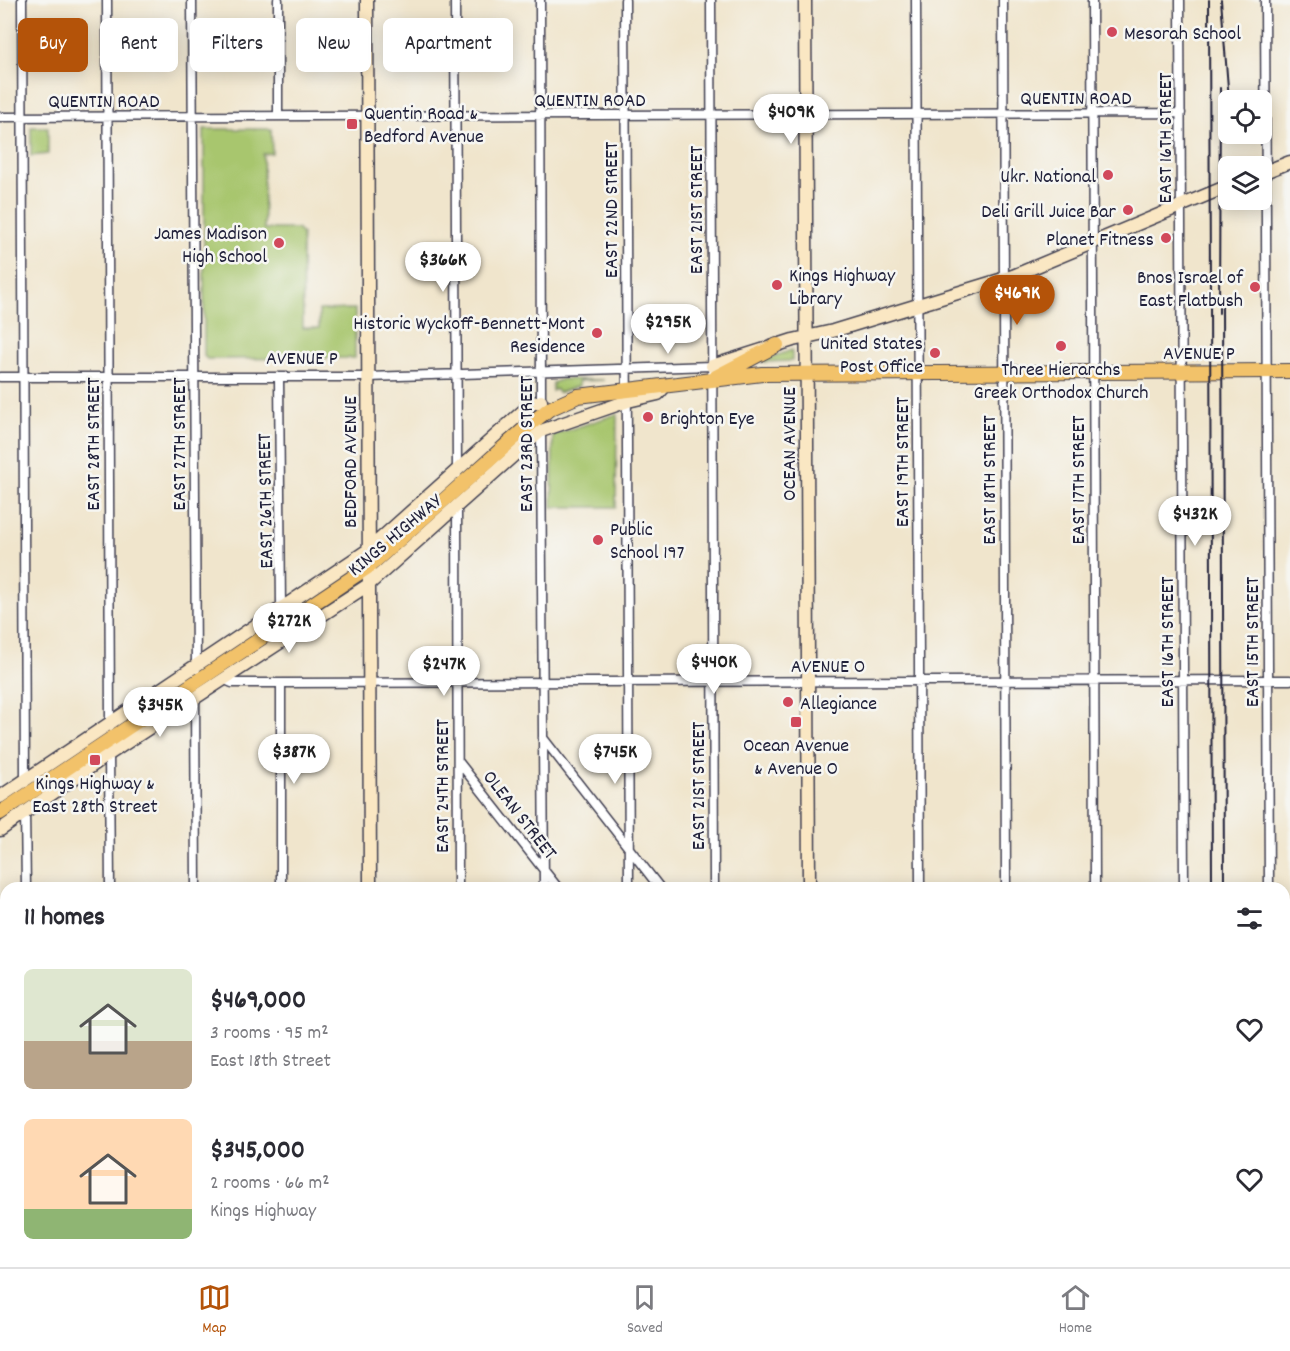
<!DOCTYPE html>
<meta charset="utf-8">
<style>
body{margin:0;font-family:Dekko,sans-serif;background:#f7f7f7;color:#2b2b33;height:100vh;display:flex;flex-direction:column;font-size:22px;white-space:nowrap}
*{box-sizing:border-box;margin:0}
p{font-size:20px;color:#7c7c81}
.icon{flex:none;width:33px;height:33px;fill:none;stroke:currentColor;stroke-width:2;stroke-linecap:round;stroke-linejoin:round}
.map{position:relative;flex:1;overflow:hidden}
.details{position:absolute;left:0px;top:882px;width:1290px;height:386px;display:flex;flex-direction:column;background:#fff;border-radius:18px 18px 0 0;box-shadow:0 3px 15px #0003}
.details>*{flex:none}
.banner{position:absolute;left:18px;top:18px;width:600px;height:54px;display:flex;gap:12px}
.tools{position:absolute;left:1218px;top:90px;display:grid;gap:12px}
.tools a{display:grid;place-items:center;width:54px;height:54px;border-radius:9px;background:#fff;box-shadow:0 3px 15px #0003;font-size:30px}
.price{position:absolute;translate:-50% -51px;padding:0 14px;border-radius:21px;background:#fff;color:#222;font-size:20px;line-height:39px;filter:drop-shadow(0 2px 3px #0008)}
.price::after{content:'';position:absolute;left:50%;top:36px;width:18px;height:14px;margin-left:-9px;background:inherit;clip-path:polygon(0 0,100% 0,50% 100%)}
.price.active{background:#b45309;color:#fff}
ul{padding:0;list-style:none}
li{display:flex;align-items:center;gap:18px;height:150px;padding:0 24px}
li span{display:grid;place-items:center;flex:none;width:168px;height:120px;border-radius:9px;color:#555}
li>.icon{margin-inline-start:auto}
span .icon{width:72px;height:72px;fill:#fffc;stroke-width:1}
li b{font-size:26px}
h2{display:flex;justify-content:space-between;align-items:center;height:72px;padding:0 24px;font-size:26px}
.tag{padding:0 21px;border-radius:9px;background:#fff;box-shadow:0 3px 15px #0003;font-size:21px;line-height:54px}
.tag.active{background:#b45309;color:#fff}
.tab-bar{display:flex;justify-content:space-around;align-items:center;height:84px;border-top:2px solid #e1e1e2;background:#fff;font-size:16px;color:#7c7c81}
.tab-bar a{display:grid;justify-items:center;gap:3px}
.tab-bar .active{color:#b45309}
.map>svg:first-child{display:block}
</style>
<div class="map">
<svg width="1290" height="1267" viewBox="0 0 1290 1267">
<rect width="100%" height="100%" fill="#f6f6f2"/>
<filter id="ink" filterUnits="userSpaceOnUse"><feTurbulence type="fractalNoise" baseFrequency=".0167" numOctaves="2"/><feDisplacementMap in="SourceGraphic" scale="12" xChannelSelector="R" yChannelSelector="G"/><feConvolveMatrix kernelMatrix="1 2 1 2 8 2 1 2 1" color-interpolation-filters="sRGB"/></filter>
<filter id="wash" filterUnits="userSpaceOnUse"><feTurbulence type="fractalNoise" baseFrequency=".008" numOctaves="4" result="noise"/><feDisplacementMap in="SourceGraphic" scale="24" xChannelSelector="R" yChannelSelector="G"/><feGaussianBlur stdDeviation="1.35" result="paint"/><feColorMatrix in="noise" values="0 0 0 0 0 0 0 0 0 0 0 0 0 0 0 0 0 1.4 0 .05"/><feComposite in="paint" operator="in"/></filter>
<g filter="url(#wash)">
<rect width="100%" height="100%" fill="#f0e5cc"/>
<path fill="#a8c66e" stroke="#657454" stroke-width="1.5" d="M31,127h17v27l-17,2z
M204,129h67l1,24 -9,1 1,75h33l5,5 1,94h16v-18l36,-1v49l-148,1 -3,-3z
M792,350v11l-28,1v-2z
M562,379l42,1 -26,1 1,5 -21,7 -2,-4 -4,2 1,-8z
M617,414l-1,93h-64l1,-72z"/>
</g>
<g filter="url(#ink)">
<g fill="none" stroke-linecap="round" stroke-linejoin="round">
<g stroke="#413f51" stroke-width="11">
<path id="street" d="M22,0l3,783
M107,0l3,726
M192,0l4,669
M278,0v116
M455,0l2,474
M540,0l1,405
M625,0l4,888
M711,0l3,888
M916,0l4,888
M1003,0l3,888
M1092,0l3,888
M1180,0l4,888
M1265,0l4,888
M0,117l1181,-4
M0,377h368l344,-11
M279,377l2,231 3,31
M541,429l3,459
M457,504l1,384
M223,679l9,4h49l1009,-3
M281,683v205
M195,696l1,192
M543,738l117,150
M109,750l1,138
M458,761l100,127
M25,810l1,78
M1284,1000h6
M0,1005h6
M27,1262v5
M112,1262v5
M197,1262v5
M282,1262l1,5
M459,1262v5
M545,1262v5
M630,1262v5
M715,1262v5
M921,1262v5
M948,1262l4,5
M1008,1262v5
M1097,1262v5
M1185,1262v5
M1263,1267l18,-5"/>
</g>
<g stroke="#413f51" stroke-width="15">
<path id="secondary" d="M367,0l3,888
M805,0l4,888
M1262,173l28,-11
M712,366l81,-26 40,-9 180,-55 215,-90
M0,797l368,-247 163,-146 10,-3
M0,830l103,-72 265,-173 173,-154 87,-30 30,-7 8,-9
M371,1262v5
M810,1262l1,5"/>
</g>
<g stroke="#413f51" stroke-width="16">
<path id="primary" d="M716,377l61,-32
M0,813l368,-246 161,-142 20,-16 29,-13 184,-22 528,-3"/>
</g>
<use href="#street" stroke="#fff" stroke-width="8"/>
<use href="#secondary" stroke="#fae7c3" stroke-width="12"/>
<use href="#primary" stroke="#f2c26a" stroke-width="14"/>
<path stroke="#22223b" stroke-width="2" d="M1209,0l3,888
M1221,0l8,100
M1222,304l2,584
M1219,313l1,-225
M1214,1262v5
M1225,1262v5"/>
</g>
</g>
<g fill="#d1495b" stroke="#f6f6f2" stroke-width="2">
<circle cx="1112" cy="32" r="6"/>
<rect x="346" y="118" width="12" height="12" rx="3"/>
<circle cx="1108" cy="175" r="6"/>
<circle cx="1128" cy="210" r="6"/>
<circle cx="1166" cy="238" r="6"/>
<circle cx="279" cy="243" r="6"/>
<circle cx="777" cy="285" r="6"/>
<circle cx="1255" cy="287" r="6"/>
<circle cx="597" cy="333" r="6"/>
<circle cx="1061" cy="346" r="6"/>
<circle cx="935" cy="353" r="6"/>
<circle cx="648" cy="417" r="6"/>
<circle cx="598" cy="540" r="6"/>
<circle cx="788" cy="702" r="6"/>
<rect x="790" y="716" width="12" height="12" rx="3"/>
<rect x="89" y="754" width="12" height="12" rx="3"/>
</g>
<g text-anchor="middle" stroke-width="5" stroke-linejoin="round" paint-order="stroke">
<g font-size="20" fill="#22223b" stroke="#f6f6f2" text-anchor="end">
<text x="1124" y="39" text-anchor="start">Mesorah School</text>
<text x="364" y="119" text-anchor="start">Quentin Road &amp;<tspan x="364" dy="23">Bedford Avenue</tspan></text>
<text x="1096" y="182">Ukr. National</text>
<text x="1116" y="217">Deli Grill Juice Bar</text>
<text x="267" y="239">James Madison<tspan x="267" dy="23">High School</tspan></text>
<text x="1154" y="245">Planet Fitness</text>
<text x="789" y="281" text-anchor="start">Kings Highway<tspan x="789" dy="23">Library</tspan></text>
<text x="1243" y="283">Bnos Israel of<tspan x="1243" dy="23">East Flatbush</tspan></text>
<text x="585" y="329">Historic Wyckoff-Bennett-Mont<tspan x="585" dy="23">Residence</tspan></text>
<text x="923" y="349">United States<tspan x="923" dy="23">Post Office</tspan></text>
<text x="1061" y="375" text-anchor="middle">Three Hierarchs<tspan x="1061" dy="23">Greek Orthodox Church</tspan></text>
<text x="660" y="424" text-anchor="start">Brighton Eye</text>
<text x="610" y="535" text-anchor="start">Public<tspan x="610" dy="23">School 197</tspan></text>
<text x="800" y="709" text-anchor="start">Allegiance</text>
<text x="796" y="751" text-anchor="middle">Ocean Avenue<tspan x="796" dy="23">&amp; Avenue O</tspan></text>
<text x="95" y="789" text-anchor="middle">Kings Highway &amp;<tspan x="95" dy="23">East 28th Street</tspan></text>
</g>
<g font-size="20" fill="#22223b" stroke="#f6f6f2">
<text x="1076" y="104">QUENTIN ROAD</text>
<text x="590" y="106">QUENTIN ROAD</text>
<text x="104" y="107">QUENTIN ROAD</text>
<text transform="translate(1164 138) rotate(-90)" y="7">EAST 16TH STREET</text>
<text transform="translate(610 210) rotate(-90)" y="7">EAST 22ND STREET</text>
<text transform="translate(695 210) rotate(-90)" y="7">EAST 21ST STREET</text>
<text x="1199" y="359">AVENUE P</text>
<text x="302" y="364">AVENUE P</text>
<text transform="translate(92 444) rotate(-90)" y="7">EAST 28TH STREET</text>
<text transform="translate(178 444) rotate(-90)" y="7">EAST 27TH STREET</text>
<text transform="translate(525 444) rotate(-90)" y="7">EAST 23RD STREET</text>
<text transform="translate(788 444) rotate(-90)" y="7">OCEAN AVENUE</text>
<text transform="translate(349 462) rotate(-90)" y="7">BEDFORD AVENUE</text>
<text transform="translate(901 462) rotate(-90)" y="7">EAST 19TH STREET</text>
<text transform="translate(988 480) rotate(-90)" y="7">EAST 18TH STREET</text>
<text transform="translate(1077 480) rotate(-90)" y="7">EAST 17TH STREET</text>
<text transform="translate(264 501) rotate(-91)" y="7">EAST 26TH STREET</text>
<text transform="translate(394 534) rotate(-40)" y="7">KINGS HIGHWAY</text>
<text transform="translate(1166 642) rotate(-90)" y="7">EAST 16TH STREET</text>
<text transform="translate(1251 642) rotate(-90)" y="7">EAST 15TH STREET</text>
<text x="828" y="672">AVENUE O</text>
<text transform="translate(441 786) rotate(-90)" y="7">EAST 24TH STREET</text>
<text transform="translate(697 786) rotate(-90)" y="7">EAST 21ST STREET</text>
<text transform="translate(521 814) rotate(52)" y="7">OLEAN STREET</text>
</g>
</g>
</svg>
<div class="tools">
<a><svg class="icon" aria-label="locate" viewBox="0 0 24 24"><circle cx="12" cy="12" r="6"/><path d="M12 2v4M12 18v4M2 12h4M18 12h4"/></svg></a>
<a><svg class="icon" aria-label="layers" viewBox="0 0 24 24"><path d="M12 4l9 5-9 5-9-5zM3 14l9 5 9-5"/></svg></a>
</div>
<b class="price" style="left:791px;top:145px">$409K</b>
<b class="price" style="left:443px;top:293px">$366K</b>
<b class="price active" style="left:1017px;top:326px">$469K</b>
<b class="price" style="left:668px;top:355px">$295K</b>
<b class="price" style="left:1195px;top:547px">$432K</b>
<b class="price" style="left:289px;top:654px">$272K</b>
<b class="price" style="left:714px;top:695px">$440K</b>
<b class="price" style="left:444px;top:697px">$247K</b>
<b class="price" style="left:160px;top:738px">$345K</b>
<b class="price" style="left:294px;top:785px">$387K</b>
<b class="price" style="left:615px;top:785px">$745K</b>
<div class="banner">
<a class="tag active">Buy</a>
<a class="tag">Rent</a>
<a class="tag">Filters</a>
<a class="tag">New</a>
<a class="tag">Apartment</a>
</div>
<section class="details">
<h2>11 homes<svg class="icon" aria-label="filters" viewBox="0 0 24 24"><path d="M4 7h16M4 17h16"/><circle cx="9" cy="7" r="2"/><circle cx="15" cy="17" r="2"/></svg></h2>
<ul>
<li><span style="background:linear-gradient(#dfe7d0 60%,#b9a48a 0)"><svg class="icon" aria-label="home" viewBox="0 0 24 24"><path d="M3 11l9-7 9 7M6 9v11h12V9"/></svg></span><div><b>$469,000</b><p>3 rooms · 95 m²</p><p>East 18th Street</p></div><svg class="icon" aria-label="heart" viewBox="0 0 24 24"><path d="M12 20l-8-8c-3-5 5-10 8-4 3-6 11-1 8 4z"/></svg></li>
<li><span style="background:linear-gradient(#ffd9b3 75%,#8fb573 0)"><svg class="icon" aria-label="home" viewBox="0 0 24 24"><path d="M3 11l9-7 9 7M6 9v11h12V9"/></svg></span><div><b>$345,000</b><p>2 rooms · 66 m²</p><p>Kings Highway</p></div><svg class="icon" aria-label="heart" viewBox="0 0 24 24"><path d="M12 20l-8-8c-3-5 5-10 8-4 3-6 11-1 8 4z"/></svg></li>
</ul>
</section>
</div>
<nav class="tab-bar">
<a class="active"><svg class="icon" aria-label="map" viewBox="0 0 24 24"><path d="M3 6l6-2 6 2 6-2v14l-6 2-6-2-6 2zM9 4v14M15 6v14"/></svg>Map</a>
<a><svg class="icon" aria-label="saved" viewBox="0 0 24 24"><path d="M7 4h10v16l-5-4-5 4z"/></svg>Saved</a>
<a><svg class="icon" aria-label="home" viewBox="0 0 24 24"><path d="M3 11l9-7 9 7M6 9v11h12V9"/></svg>Home</a>
</nav>
